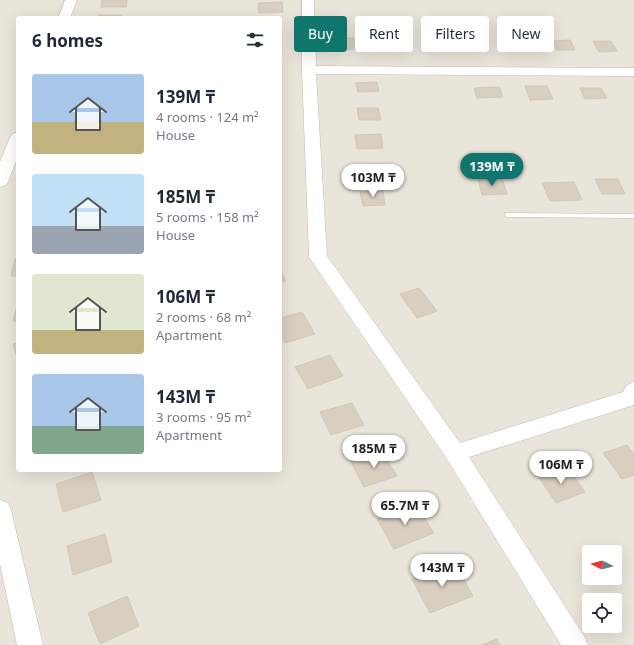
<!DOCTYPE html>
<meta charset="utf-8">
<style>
body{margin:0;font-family:"Noto Sans",sans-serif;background:#f2f2f3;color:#1f2937;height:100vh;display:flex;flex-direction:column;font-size:15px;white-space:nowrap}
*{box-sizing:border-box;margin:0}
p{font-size:13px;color:#747a83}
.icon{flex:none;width:22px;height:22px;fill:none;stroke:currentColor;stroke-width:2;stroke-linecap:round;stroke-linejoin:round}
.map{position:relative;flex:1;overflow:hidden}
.drawer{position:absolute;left:16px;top:16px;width:266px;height:456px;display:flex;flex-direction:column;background:#fff;border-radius:4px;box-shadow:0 4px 16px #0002}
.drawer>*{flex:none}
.banner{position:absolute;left:294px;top:16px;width:280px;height:36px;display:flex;gap:8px}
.needle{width:26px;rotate:276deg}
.controls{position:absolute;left:582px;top:545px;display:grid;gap:8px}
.controls a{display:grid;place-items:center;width:40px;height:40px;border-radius:4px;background:#fff;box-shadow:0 4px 16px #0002;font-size:20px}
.price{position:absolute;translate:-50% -34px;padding:0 9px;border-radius:14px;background:#fff;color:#222;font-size:13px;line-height:26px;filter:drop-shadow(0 1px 2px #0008)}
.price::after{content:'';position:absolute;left:50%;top:24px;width:12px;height:9px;margin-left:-6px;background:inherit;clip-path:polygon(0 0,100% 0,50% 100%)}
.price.active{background:#0f766e;color:#fff}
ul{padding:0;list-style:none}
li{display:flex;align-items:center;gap:12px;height:100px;padding:0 16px}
li span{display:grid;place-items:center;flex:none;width:112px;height:80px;border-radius:4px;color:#555}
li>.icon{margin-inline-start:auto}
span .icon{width:48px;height:48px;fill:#fffc;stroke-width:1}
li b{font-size:17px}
h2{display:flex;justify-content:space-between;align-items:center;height:48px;padding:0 16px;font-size:17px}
.pill{padding:0 14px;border-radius:4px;background:#fff;box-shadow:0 4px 16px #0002;font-size:14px;line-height:36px}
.pill.active{background:#0f766e;color:#fff}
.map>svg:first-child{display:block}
</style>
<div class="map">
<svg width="634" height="645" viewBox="0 0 634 645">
<rect width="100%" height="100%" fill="#f6f3ec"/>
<path fill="#eae5da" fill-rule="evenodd" d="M0,0h634v645h-634zM18,18h262v452h-262zM589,552h26v26h-26zM589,600h26v26h-26z"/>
<path fill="#d8cfc1" stroke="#d3c7b4" d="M102,0h25l-1,7h-25z
M282,2l1,10 -24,1 -1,-10z
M99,15h23l-1,3h-23z
M339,38h19l3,11 -21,1z
M383,39h18l3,10 -19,1z
M424,40h21l3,10 -21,1z
M467,40h18l3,9h-18z
M529,40l5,10 -19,1 -4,-10z
M570,40l5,10h-18l-4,-9z
M593,41h18l6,10 -18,1z
M377,82l2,9 -21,1 -2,-9z
M525,86h22l6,13 -23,1z
M499,87l4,10 -26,1 -3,-10z
M580,88h21l6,10 -22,1z
M357,108h21l3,12h-22z
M381,134l2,14 -26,1 -2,-14z
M381,164l2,12 -26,1 -2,-12z
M502,179l5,15 -25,1 -4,-15z
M595,179h23l7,15h-23z
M574,182l8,18 -32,1 -8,-18z
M383,191l2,14 -22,1 -3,-14z
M15,259h3v17h-7z
M280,270l6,11 -6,2z
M419,288l18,23 -20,7 -17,-24z
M18,302v19h-5z
M302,312l13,22 -30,9 -5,-9v-16z
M18,343v18l-5,-17z
M330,355l13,21 -35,13 -13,-22z
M352,403l12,22 -33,10 -11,-23z
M627,445l7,9v21l-12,4 -19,-26z
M382,452l15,24 -33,11 -13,-25z
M567,467l18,25 -29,11 -18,-27z
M92,472l9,28 -38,12 -7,-28z
M415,504l19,29 -40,16 -17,-30z
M105,534l7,28 -39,13 -6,-29z
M454,563l19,33 -43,17 -18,-34z
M127,596l12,30 -39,18 -12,-31z
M497,639l3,6h-18z"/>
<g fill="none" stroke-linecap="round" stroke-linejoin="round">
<g stroke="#c2bbae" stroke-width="1">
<path id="lane" d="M506,213l128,1v4l-125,-1h-3l-1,-2z"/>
</g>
<g stroke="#c2bbae" stroke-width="1">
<path id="street" d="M65,0h12l-7,18h-12z
M302,0h12l2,66 318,2v8l-318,-2 11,182 133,187 163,-51 4,-7 7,-3v23l-165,52 115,179 4,9h-27l-114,-186 -138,-202 -7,-187z
M18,132v24l-10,26 -2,3 -6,2v-25l10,-25 3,-3z
M0,500l8,3 3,7 32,135h-26l-17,-81z"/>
</g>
<use href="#lane" fill="#fff" fill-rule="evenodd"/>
<use href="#street" fill="#fff" fill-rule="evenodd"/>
</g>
</svg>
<div class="controls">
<a><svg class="needle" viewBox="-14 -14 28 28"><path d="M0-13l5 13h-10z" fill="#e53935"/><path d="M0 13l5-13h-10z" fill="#747a83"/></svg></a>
<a><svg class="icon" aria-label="locate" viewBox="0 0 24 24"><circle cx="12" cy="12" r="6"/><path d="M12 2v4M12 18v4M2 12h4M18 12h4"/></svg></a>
</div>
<b class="price active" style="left:492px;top:187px">139M ₸</b>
<b class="price" style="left:373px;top:198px">103M ₸</b>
<b class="price" style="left:374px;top:469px">185M ₸</b>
<b class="price" style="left:561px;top:485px">106M ₸</b>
<b class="price" style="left:405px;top:526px">65.7M ₸</b>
<b class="price" style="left:442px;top:588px">143M ₸</b>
<div class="banner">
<a class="pill active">Buy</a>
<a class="pill">Rent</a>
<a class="pill">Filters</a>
<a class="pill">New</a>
</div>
<section class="drawer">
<h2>6 homes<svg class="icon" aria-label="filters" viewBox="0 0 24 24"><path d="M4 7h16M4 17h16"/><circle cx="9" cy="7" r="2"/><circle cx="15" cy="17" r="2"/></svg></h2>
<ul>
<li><span style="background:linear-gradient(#a9c7e8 60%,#c2b280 0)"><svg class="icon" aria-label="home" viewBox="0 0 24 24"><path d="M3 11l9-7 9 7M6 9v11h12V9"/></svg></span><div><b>139M ₸</b><p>4 rooms · 124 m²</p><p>House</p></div></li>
<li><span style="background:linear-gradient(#bfe0f5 65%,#9aa5b1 0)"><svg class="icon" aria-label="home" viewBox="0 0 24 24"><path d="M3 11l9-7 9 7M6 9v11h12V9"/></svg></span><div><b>185M ₸</b><p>5 rooms · 158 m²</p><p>House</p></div></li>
<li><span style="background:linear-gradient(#dfe7d0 70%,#c2b280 0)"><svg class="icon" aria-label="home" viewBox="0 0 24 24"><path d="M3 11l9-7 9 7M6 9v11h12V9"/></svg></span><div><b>106M ₸</b><p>2 rooms · 68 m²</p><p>Apartment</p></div></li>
<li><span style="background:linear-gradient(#a9c7e8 65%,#7fa58c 0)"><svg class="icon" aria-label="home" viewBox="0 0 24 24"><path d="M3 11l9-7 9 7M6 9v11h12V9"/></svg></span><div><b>143M ₸</b><p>3 rooms · 95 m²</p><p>Apartment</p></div></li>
</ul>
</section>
</div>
